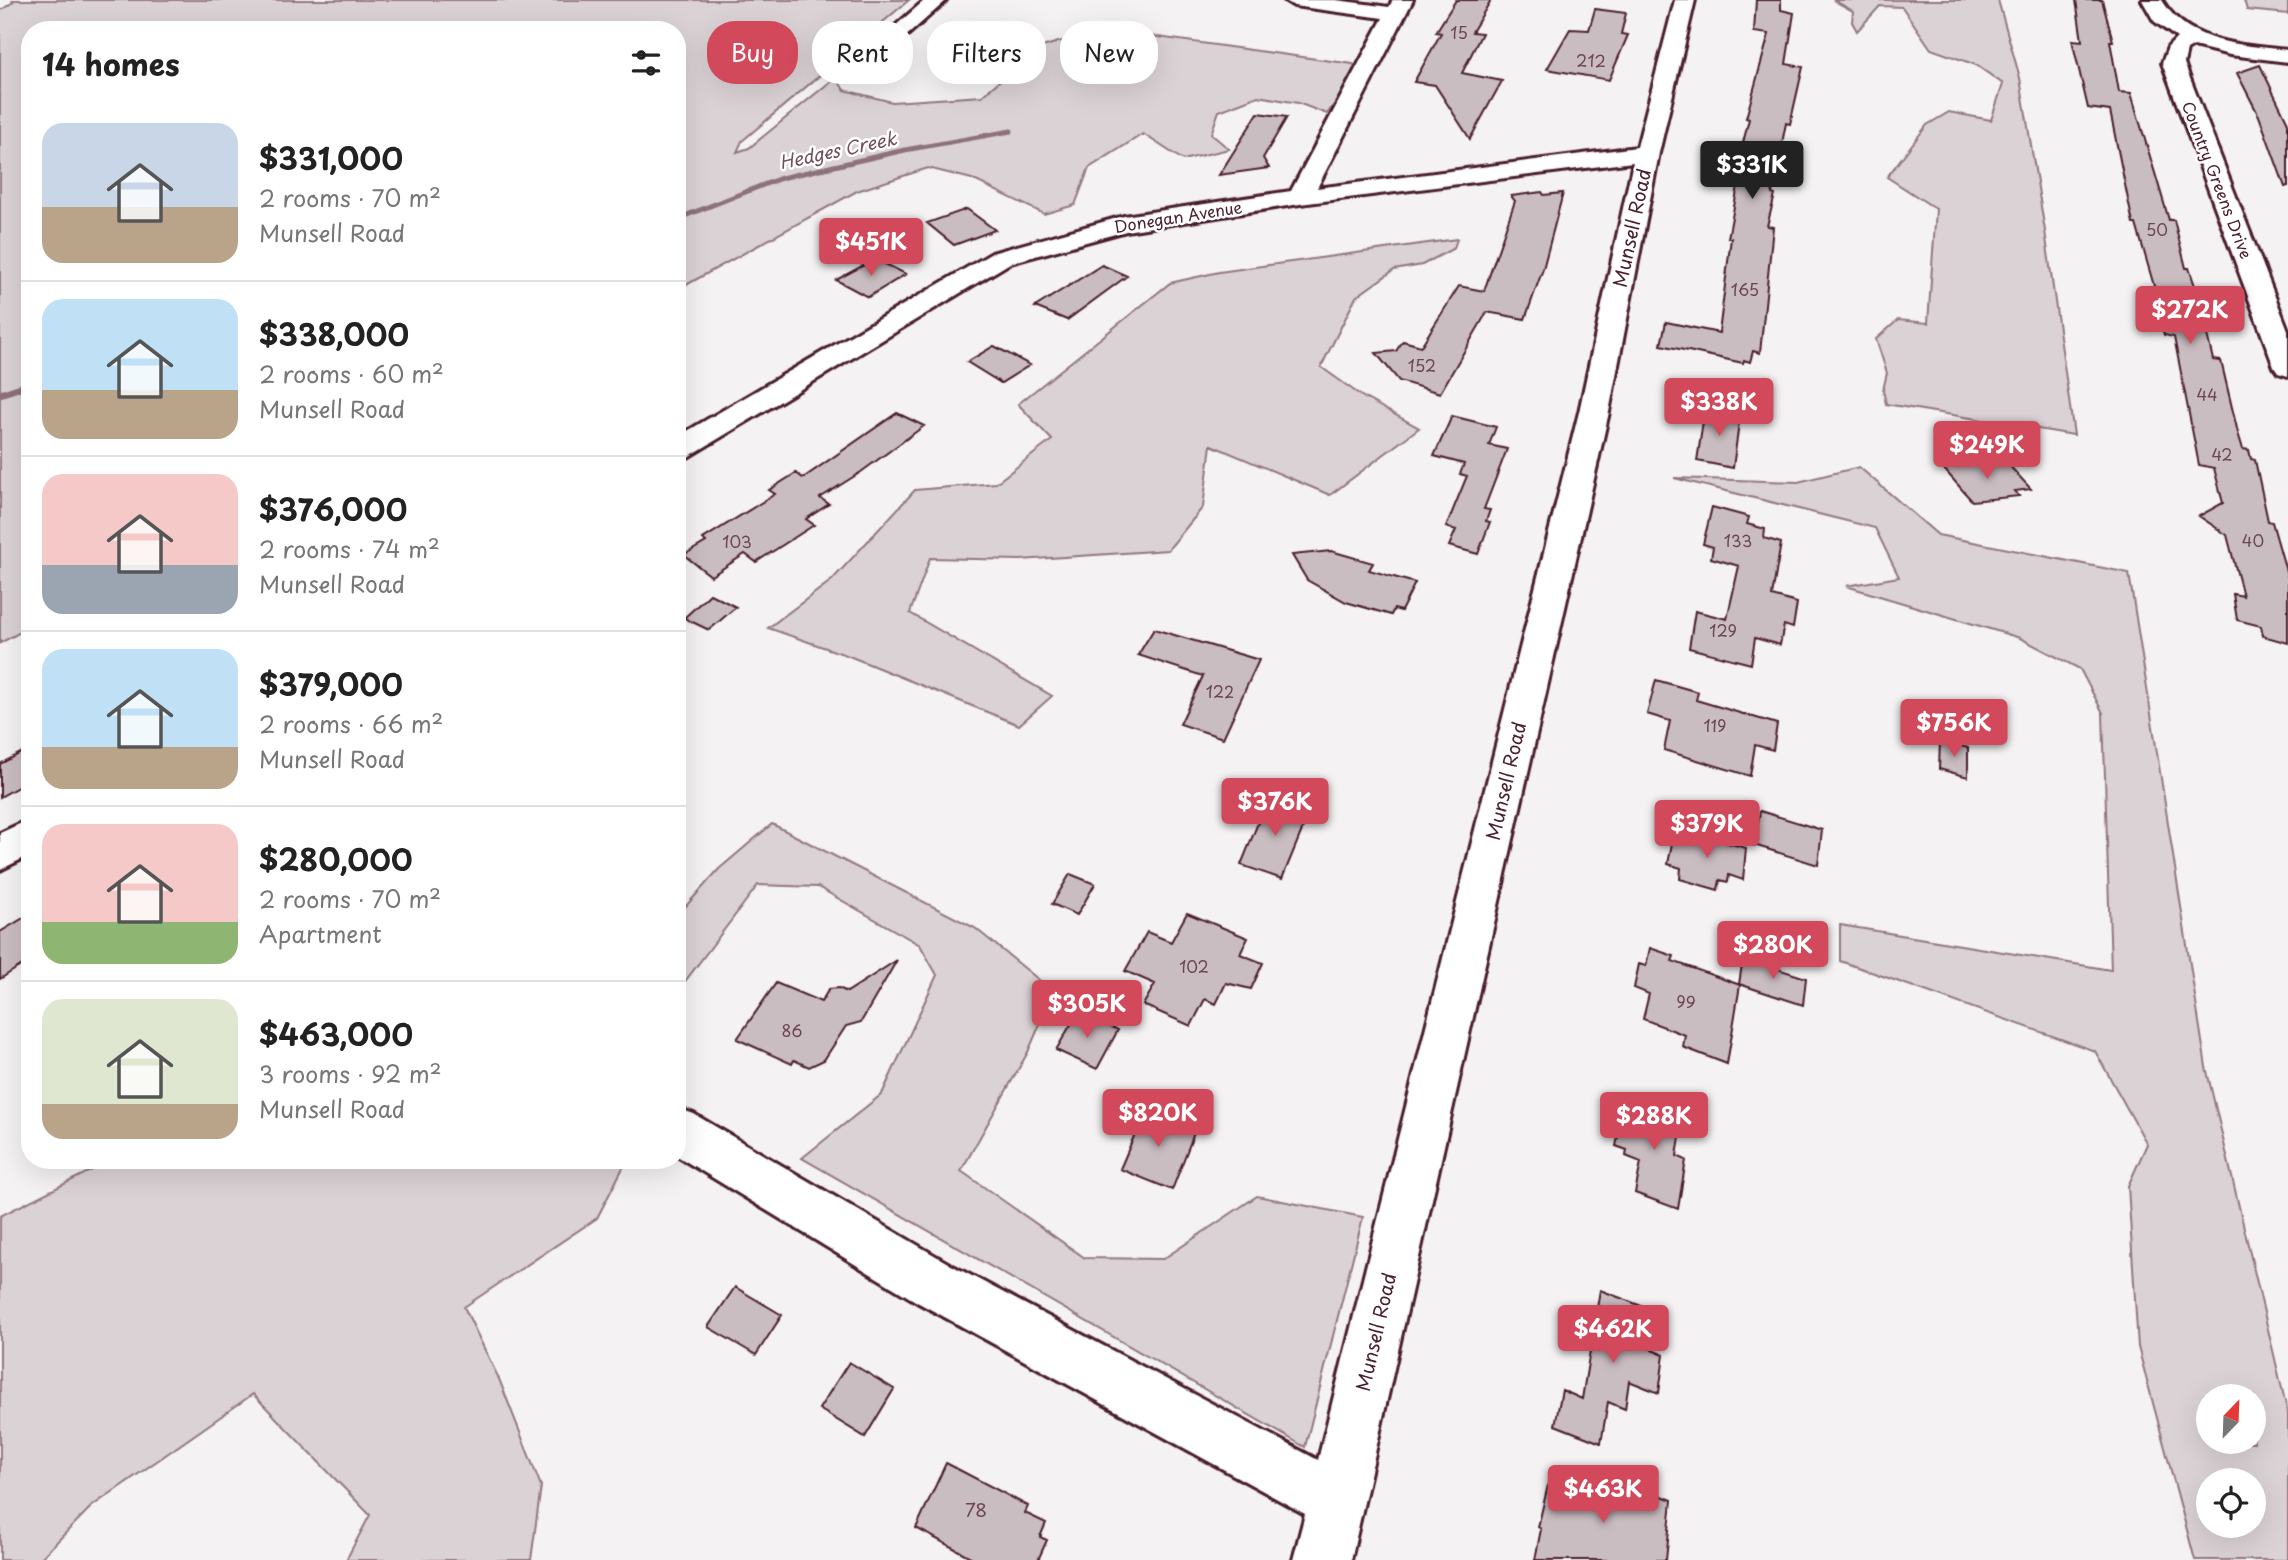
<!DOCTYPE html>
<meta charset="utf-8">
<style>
body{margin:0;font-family:"Playpen Sans",sans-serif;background:#f6f6f6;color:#222;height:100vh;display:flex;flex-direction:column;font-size:26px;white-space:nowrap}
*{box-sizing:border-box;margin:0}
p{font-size:23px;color:#767676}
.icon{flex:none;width:38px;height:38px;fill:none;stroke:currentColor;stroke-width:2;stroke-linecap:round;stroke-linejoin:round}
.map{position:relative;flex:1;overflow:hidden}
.side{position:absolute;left:21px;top:21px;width:665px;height:1148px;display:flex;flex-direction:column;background:#fff;border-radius:28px;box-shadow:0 7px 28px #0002}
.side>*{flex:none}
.top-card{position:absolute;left:707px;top:21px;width:665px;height:63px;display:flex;gap:14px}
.needle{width:46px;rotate:23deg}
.tools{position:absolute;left:2196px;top:1384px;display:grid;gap:14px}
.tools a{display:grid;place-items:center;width:70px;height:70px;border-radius:50%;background:#fff;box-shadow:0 7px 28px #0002;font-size:35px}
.price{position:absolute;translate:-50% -60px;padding:0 16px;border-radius:7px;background:#d1495b;color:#fff;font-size:23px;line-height:46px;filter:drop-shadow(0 2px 4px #0008)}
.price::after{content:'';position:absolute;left:50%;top:42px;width:21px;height:16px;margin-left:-10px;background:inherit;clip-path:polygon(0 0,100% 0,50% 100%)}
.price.selected{background:#222;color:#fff}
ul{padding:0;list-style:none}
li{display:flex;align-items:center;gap:21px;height:175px;padding:0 21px}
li+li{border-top:2px solid #e0e0e0}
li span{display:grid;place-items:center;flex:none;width:196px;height:140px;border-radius:21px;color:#555}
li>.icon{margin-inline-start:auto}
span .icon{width:84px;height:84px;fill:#fffc;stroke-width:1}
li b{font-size:30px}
h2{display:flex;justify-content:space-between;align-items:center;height:84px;padding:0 21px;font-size:30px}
.chip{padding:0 24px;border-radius:28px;background:#fff;box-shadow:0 7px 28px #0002;font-size:24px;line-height:63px}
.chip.selected{background:#d1495b;color:#fff}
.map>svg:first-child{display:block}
</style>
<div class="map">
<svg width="2288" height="1560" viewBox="0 0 2288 1560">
<rect width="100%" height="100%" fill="#f4f2f2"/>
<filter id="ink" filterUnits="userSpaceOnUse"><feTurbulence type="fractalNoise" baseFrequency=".0143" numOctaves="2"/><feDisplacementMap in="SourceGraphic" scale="14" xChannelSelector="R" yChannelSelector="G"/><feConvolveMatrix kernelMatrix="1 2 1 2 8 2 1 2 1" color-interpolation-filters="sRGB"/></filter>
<g filter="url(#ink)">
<path fill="#dbd2d5" stroke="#927880" stroke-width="2" fill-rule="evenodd" d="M12,0h897l-167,141 -5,11 12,-4 87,-71 8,13 48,12 90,-6 54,-47 32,-10 61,-6 224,31 5,7 -31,43 -29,-11 -40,-7 -39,15 -8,23 18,15 -46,11 -40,-26 -54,34 -14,37 -31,9 -72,-35 -44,-11 -71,23 -180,99v-260h-647v597l-30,16v-632l13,-9z
M1833,0h165l22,78 25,153 29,204 -188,-31 -3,-14 4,-17 -11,-34 22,-19 30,3 8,-114 -49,-32 40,-52 22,-13 42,8 12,-36 -27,-19 -45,-16 -29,-42 -22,-1 -23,25 -5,-9 1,-11z
M2244,0h44v14l-41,-4z
M1457,239l-3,9 -32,17 -28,5 -38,27 -35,70 42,30 56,31 -89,67 -119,-50 -8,62 -35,43 -148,10 -90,-2 -20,55 142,83 -33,29 -170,-69 -81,-28 64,-48 83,-90 81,-7 56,-43 -34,-36 152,-121 49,-11z
M1859,467l79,68 191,38 77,494 82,347v146h-93l-57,-213 -10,-161 19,-42 -52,-93 -255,-90v-36l271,45 -8,-257 -23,-44 -60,-31 -174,-52 53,-9 -24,-49 -201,-50 124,4zM2208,1396h46v46h-46zM2208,1480h46v46h-46z
M772,824l203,104 79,64 -26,60 -67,119 124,87 78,1 94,-63 106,21 -58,230 -503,-289 80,-64 55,-119 -17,-30 -102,-58 -60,-2 -81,107v-76l42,-47z
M112,1160h515l-30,58 -133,89 35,72 42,107 -10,74h-185l24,-45 -117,-121 -162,113 -52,53h-39v-344z"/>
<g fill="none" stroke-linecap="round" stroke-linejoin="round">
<path stroke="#8d727a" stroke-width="5" d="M677,219l104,-41 124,-28 106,-19"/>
<path stroke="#8d727a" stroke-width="7" d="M0,394l30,-10"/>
</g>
<path fill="#cabdc1" stroke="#4a1f2b" stroke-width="2" d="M1456,0h35l-19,32 10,1 -20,40 40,8 -32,58 -35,-54 -21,-3 27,-49 -5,-1z
M1756,0h25v10l13,3 -8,51 17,3 -13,57 -4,-1 -14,71 3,1 -8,31 6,1 -13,126 -7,-2 -3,11 -6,-2 -1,3 -82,-18 5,-23 53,11 12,-95h-3l15,-78 -4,-1 10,-40 -3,-1 23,-84 -15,-2z
M2076,0h26l11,41h-3l9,51 12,1 38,127h5l12,48h3l9,27 15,65 8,1 17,72 5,16 6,1 2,9 4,1 13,61 4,1 16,56v65l-25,-7 -2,-10 -24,-6 -4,-26 10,2 -16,-61 -28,-19 24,-13 -9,-35 -15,-3 -25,-128 -10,-2 -7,-26 4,1 -25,-86h-3l-23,-113 -22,-3 -16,-68 10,1z
M1595,9l31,4 -5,21 7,1 -19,45 -62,-11 23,-40 19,1z
M2260,65l28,58v63l-3,1 -26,-71 -22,-43z
M1258,113l29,4 -24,41 6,10 -50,7z
M1542,192l2,3 19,-2 -20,76 -18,50 -38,-7 -47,81 -41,-12 -23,-28 20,-2 7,-10 18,5 38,-60 25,5 31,-90 -4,-5z
M967,209l28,21 -41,15 -27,-22z
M875,259l31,15 -38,23 -32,-17z
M1102,265l25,11 -60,44 -32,-13z
M994,346l36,19 -29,18 -34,-21z
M1705,408l35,7 -7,53 -36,-7z
M897,413l27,13 -63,46 -41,26 9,6 -23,15 8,6 -58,37 -11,-8 -34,22 -27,-21 22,-13 -3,-3 72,-45 -6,-4 27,-17 7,5z
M1452,416l44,11 -7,18 18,4 -23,60 6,1 -4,11 4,1 -12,32 -29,-8 7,-16 -10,-3 21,-51 -7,-2 4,-10 -30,-8z
M1989,463l3,2 15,-2 24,26 -16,2 4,5 -47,5 -29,-33z
M1712,507l37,10 -2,7 18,5 -1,9 17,5 -9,53 25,7 -4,25 -9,-3 -4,20 -25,-7 -4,26 -62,-16 6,-37 32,8 12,-53 -28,-8 2,-11 -10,-3z
M1331,551l42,12 -4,7 46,13 -14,28 -7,-2 -3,6 -45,-13 -39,-22 -15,-25z
M710,594l26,13 -27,23 -25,-12z
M1154,629l105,31 -36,78 -43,-14 23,-48 -65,-21z
M1656,680l42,12 -2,8 81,24 -4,26 -18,-5 -5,31 -86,-26 6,-29 -23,-7z
M1940,740l28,8v29l-29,-8z
M30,748v32l-30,17v-33z
M1268,798l42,13 -28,68 -41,-14z
M1760,811l62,19 -4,35 -64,-20z
M1680,830l66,18 -3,32 -14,-5 -1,7 -8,-2 -2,10 -38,-11 1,-11 -13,-4 5,-26 5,1z
M1070,874l25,10 -18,31 -25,-11z
M1187,913l61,25 -8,16 23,9 -12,26 -25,-6 -10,21 -11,-5 -14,27 -48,-21 12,-21 -30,-13 22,-39 24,10z
M30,914v46l-30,19v-47z
M1650,948l24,8 -2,5 68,24 -13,79 -44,-17 2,-12 -42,-16 6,-25 -15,-6 5,-24 7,2z
M1743,958l63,20 -3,27 -64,-21z
M897,960l-36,62 -15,4 -22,34 -15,7 -15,-7 -2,4 -55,-25 39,-56 45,19 8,-13 10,-1 8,4z
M1078,1012l40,18 -21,39 -41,-19z
M1636,1102l47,17 -6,37 9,4 -8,49 -43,-16 6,-31 -15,-6 1,-6 -11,-4 9,-41 10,3z
M1146,1108l50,20 -24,62 -52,-21z
M735,1287l47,28 -26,40 -48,-28z
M1600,1290l57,22 -5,38 12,5 -5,38 -30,-12 -4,28 -17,-7 -7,41 -46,-18 7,-35 20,9z
M849,1362l45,27 -29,48 -46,-28z
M946,1463l82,43 -3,7 21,10 -6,14 7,3 -9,20h-62l-60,-32z
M1550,1477l45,20 3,-16 44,21 2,-13 28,11 -6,60h-131l6,-31 -3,-2z"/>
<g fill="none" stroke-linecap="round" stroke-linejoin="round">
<g stroke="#4a1f2b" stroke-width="6">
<path id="minor" d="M925,0h22l-62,55h-14l-3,-4 3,-4z
M1284,0h52l53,7 4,-7h20l-96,188 320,-41 38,-147h20l-36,153 -50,259 -258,1148h-58l12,-46 -388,-212 -240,-146v-48l17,6 259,152 365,194 261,-1048 54,-250 -333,42 -174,27 -116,32 -322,194 -11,2v-22l315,-184 132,-37 167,-25 92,-173 -89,-12z
M2142,0h20c26,44 80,45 126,50v12l-58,-7 -36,-9 -7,4 -3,13 104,267v46l-10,-3 -4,-6 -112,-304 6,-16 9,-9 -23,-17z
M30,819v36l-30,15v-37z"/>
</g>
<use href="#minor" fill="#fff" fill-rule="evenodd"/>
</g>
</g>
<g text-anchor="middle" stroke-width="5" stroke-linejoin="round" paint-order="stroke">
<g font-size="16" fill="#6a4650">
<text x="1459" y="39">15</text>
<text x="1591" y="67">212</text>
<text x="2157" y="236">50</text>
<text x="1745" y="296">165</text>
<text x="1422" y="372">152</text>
<text x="2207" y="401">44</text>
<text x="2222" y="461">42</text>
<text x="1738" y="547">133</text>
<text x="2253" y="547">40</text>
<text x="737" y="548">103</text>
<text x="1723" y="637">129</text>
<text x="1220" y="698">122</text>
<text x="1715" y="732">119</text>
<text x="1194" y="973">102</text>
<text x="1686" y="1008">99</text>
<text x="792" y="1037">86</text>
</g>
<g font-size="16" fill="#4a1f2b" stroke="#fff">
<text transform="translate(2217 180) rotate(69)" y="6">Country Greens Drive</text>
<text transform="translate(1178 217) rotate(-9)" y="6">Donegan Avenue</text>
</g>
<g font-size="18" font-style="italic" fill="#714f59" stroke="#fff">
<text transform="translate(838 151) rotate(-12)" y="6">Hedges Creek</text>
</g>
<g font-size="19" fill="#4a1f2b" stroke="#fff">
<text transform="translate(1632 228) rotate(-78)" y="7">Munsell Road</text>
<text transform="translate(1506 781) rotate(-77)" y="7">Munsell Road</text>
<text transform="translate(1376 1332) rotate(-77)" y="7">Munsell Road</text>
</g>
<g font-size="19" fill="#6a4650">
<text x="976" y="1517">78</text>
</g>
</g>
</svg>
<div class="tools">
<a><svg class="needle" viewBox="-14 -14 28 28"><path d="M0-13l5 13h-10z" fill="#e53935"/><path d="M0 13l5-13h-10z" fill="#767676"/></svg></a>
<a><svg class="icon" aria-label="locate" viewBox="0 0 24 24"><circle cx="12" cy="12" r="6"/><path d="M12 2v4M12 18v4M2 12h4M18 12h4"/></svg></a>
</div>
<b class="price selected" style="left:1752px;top:201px">$331K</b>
<b class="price" style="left:871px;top:278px">$451K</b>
<b class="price" style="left:2190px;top:346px">$272K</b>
<b class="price" style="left:1719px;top:438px">$338K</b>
<b class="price" style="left:1987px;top:481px">$249K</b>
<b class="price" style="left:1954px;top:759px">$756K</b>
<b class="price" style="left:1275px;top:838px">$376K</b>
<b class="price" style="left:1707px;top:860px">$379K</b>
<b class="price" style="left:1773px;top:981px">$280K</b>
<b class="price" style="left:1087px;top:1040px">$305K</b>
<b class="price" style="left:1158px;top:1149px">$820K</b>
<b class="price" style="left:1654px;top:1152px">$288K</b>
<b class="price" style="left:1613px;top:1365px">$462K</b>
<b class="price" style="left:1603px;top:1525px">$463K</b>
<div class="top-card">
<a class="chip selected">Buy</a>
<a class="chip">Rent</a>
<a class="chip">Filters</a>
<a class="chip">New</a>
</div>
<section class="side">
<h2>14 homes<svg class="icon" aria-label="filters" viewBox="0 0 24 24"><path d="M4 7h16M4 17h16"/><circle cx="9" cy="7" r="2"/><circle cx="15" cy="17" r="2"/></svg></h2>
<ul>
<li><span style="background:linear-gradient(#c9d6e8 60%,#b9a48a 0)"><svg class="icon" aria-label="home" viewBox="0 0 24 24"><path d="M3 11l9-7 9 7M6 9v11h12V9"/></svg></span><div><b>$331,000</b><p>2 rooms · 70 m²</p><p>Munsell Road</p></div></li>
<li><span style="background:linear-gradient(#bfe0f5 65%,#b9a48a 0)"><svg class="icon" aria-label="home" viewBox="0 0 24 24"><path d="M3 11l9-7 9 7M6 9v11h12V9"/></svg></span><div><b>$338,000</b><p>2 rooms · 60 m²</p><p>Munsell Road</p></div></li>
<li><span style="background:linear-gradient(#f6c9c9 65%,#9aa5b1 0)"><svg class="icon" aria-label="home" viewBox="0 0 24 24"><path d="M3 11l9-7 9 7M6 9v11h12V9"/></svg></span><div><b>$376,000</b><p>2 rooms · 74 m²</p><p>Munsell Road</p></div></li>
<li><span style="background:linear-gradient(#bfe0f5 70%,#b9a48a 0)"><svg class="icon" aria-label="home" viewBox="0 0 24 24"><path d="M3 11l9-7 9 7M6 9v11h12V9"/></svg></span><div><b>$379,000</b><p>2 rooms · 66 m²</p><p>Munsell Road</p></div></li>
<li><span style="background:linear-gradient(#f6c9c9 70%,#8fb573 0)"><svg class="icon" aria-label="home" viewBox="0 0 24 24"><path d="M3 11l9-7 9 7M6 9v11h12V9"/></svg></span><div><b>$280,000</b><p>2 rooms · 70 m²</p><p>Apartment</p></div></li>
<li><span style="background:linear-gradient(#dfe7d0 75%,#b9a48a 0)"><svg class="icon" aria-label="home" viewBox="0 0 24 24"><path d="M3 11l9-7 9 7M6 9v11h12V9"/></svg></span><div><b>$463,000</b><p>3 rooms · 92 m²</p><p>Munsell Road</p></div></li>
</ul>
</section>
</div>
